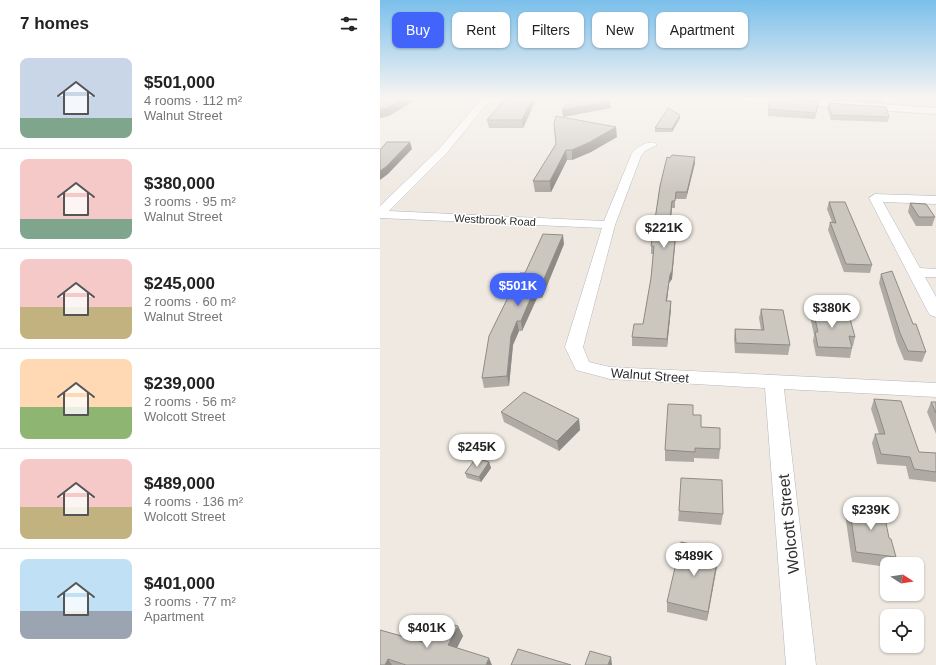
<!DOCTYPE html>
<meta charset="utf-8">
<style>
body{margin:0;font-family:Helvetica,sans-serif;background:#f6f6f6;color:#222;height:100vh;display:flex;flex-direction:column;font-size:15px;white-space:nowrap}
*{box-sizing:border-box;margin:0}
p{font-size:13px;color:#767676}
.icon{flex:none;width:22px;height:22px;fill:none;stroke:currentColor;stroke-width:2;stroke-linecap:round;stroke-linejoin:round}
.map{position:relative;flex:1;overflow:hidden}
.drawer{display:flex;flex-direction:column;background:#fff;width:380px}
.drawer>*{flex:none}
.top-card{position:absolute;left:12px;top:12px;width:380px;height:36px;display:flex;gap:8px}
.needle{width:26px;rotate:102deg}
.tools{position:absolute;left:500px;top:557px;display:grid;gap:8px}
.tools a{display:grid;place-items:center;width:44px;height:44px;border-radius:8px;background:#fff;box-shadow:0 1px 3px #0004;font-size:20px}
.price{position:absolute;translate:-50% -34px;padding:0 9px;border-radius:14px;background:#fff;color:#222;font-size:13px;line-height:26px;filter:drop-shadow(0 1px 2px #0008)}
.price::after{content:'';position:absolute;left:50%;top:24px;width:12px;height:9px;margin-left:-6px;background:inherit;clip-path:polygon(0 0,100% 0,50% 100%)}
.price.selected{background:#4264fb;color:#fff}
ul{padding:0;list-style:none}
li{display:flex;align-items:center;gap:12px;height:100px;padding:0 20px}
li+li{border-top:1px solid #e0e0e0}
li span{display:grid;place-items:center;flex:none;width:112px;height:80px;border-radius:8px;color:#555}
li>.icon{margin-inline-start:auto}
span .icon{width:48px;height:48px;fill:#fffc;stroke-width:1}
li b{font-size:17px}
h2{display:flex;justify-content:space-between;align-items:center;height:48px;padding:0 20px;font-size:17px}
.tag{padding:0 14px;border-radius:8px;background:#fff;box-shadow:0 1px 3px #0004;font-size:14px;line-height:36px}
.tag.selected{background:#4264fb;color:#fff}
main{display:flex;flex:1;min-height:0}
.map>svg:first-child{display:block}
</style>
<main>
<section class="drawer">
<h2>7 homes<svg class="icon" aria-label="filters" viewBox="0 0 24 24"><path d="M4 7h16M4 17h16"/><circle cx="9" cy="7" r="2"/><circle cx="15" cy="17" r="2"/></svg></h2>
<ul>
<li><span style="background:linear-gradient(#c9d6e8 75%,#7fa58c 0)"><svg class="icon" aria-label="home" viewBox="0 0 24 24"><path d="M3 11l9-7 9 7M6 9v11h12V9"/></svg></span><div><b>$501,000</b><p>4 rooms · 112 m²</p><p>Walnut Street</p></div></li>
<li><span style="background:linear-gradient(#f6c9c9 75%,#7fa58c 0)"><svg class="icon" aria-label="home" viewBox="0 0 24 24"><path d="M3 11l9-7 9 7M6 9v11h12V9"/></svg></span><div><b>$380,000</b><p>3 rooms · 95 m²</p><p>Walnut Street</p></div></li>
<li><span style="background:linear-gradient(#f6c9c9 60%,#c2b280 0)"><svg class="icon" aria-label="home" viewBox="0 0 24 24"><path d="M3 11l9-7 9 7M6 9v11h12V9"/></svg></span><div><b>$245,000</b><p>2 rooms · 60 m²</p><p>Walnut Street</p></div></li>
<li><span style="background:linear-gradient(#ffd9b3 60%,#8fb573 0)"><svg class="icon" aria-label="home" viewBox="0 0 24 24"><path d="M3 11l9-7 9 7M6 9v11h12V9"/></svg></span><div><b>$239,000</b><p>2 rooms · 56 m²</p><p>Wolcott Street</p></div></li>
<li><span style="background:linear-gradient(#f6c9c9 60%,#c2b280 0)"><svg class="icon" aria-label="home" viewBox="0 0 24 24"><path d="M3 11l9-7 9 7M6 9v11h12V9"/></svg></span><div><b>$489,000</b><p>4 rooms · 136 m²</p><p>Wolcott Street</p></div></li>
<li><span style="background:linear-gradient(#bfe0f5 65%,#9aa5b1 0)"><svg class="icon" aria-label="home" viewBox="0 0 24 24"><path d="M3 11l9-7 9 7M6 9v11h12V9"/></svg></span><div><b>$401,000</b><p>3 rooms · 77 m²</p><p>Apartment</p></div></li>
</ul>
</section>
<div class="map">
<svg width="556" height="665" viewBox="0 0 556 665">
<rect width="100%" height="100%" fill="#efe9e1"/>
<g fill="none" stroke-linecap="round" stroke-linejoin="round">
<g stroke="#b4b7c1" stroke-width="1">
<path id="minor" d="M102,98h9l-44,55 -58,58 215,10 28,-68c6,-7 15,-12 23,-10l2,2 -12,6 -4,5 -26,69 -32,122 6,15 21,5 326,16v14l-152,-8 32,276h-30l-21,-277 -155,-9 -34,-9 -11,-23 37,-119 -222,-10v-12l59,-57z
M495,194l61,2v8l-53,-2 37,66 16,1v8h-11l11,20v20l-6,-2 -2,-3 -59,-114z"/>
</g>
<g stroke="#b4b7c1" stroke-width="2">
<path id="secondary" d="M361,98h57l138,10v6l-190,-13z"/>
</g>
<use href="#minor" fill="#fff" fill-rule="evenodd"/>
<use href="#secondary" fill="#fff" fill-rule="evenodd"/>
</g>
<path fill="#afaba4" d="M126,98h99l6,10 -48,9 54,20 -26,15 -19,8h-5l-16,32h-16l-2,-11 23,-37 7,-27 6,-16 -33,-1 -13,28h-34l-2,-8z
M445,98h57l-1,5z
M439,101l-4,18 -47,-3v-7z
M448,103l61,14 -1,5 -57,-2 -4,-12z
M300,118l-8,14h-17v-4z
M315,163l-9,36h-11v9h-3l-3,21 7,1v7l-4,42 -3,4 -2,18h4v8l-4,38 -35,-1v-9l11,-13 8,-46 2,-24h-2v-8l9,-60z
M449,202l43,63 -2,8 -26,-1 -16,-42 2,-8h2l-5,-13z
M530,203l25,14 -3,9h-16l-8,-14z
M184,244l-22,54h-5l-15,33h-3l-6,14 -4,41 -25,2 -2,-10 43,-105z
M501,274l32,50 13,28 -4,10 -18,-2 -7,-17 -18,-60z
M432,306l21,12 22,19 -2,9h-1v2l-2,10 -34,-2 -3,-15 1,-6 -4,-19z
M381,309l29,36 -2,10 -53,-2 -1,-14 1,-10 26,1 -2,-12z
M494,399l45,53 17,1v29l-27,-3 -3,-13 -29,-2 -5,-21 3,-9h4l-8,-25z
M551,402h5v32l-9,-22z
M121,412l78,7 1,11 -21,21 -55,-29z
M313,415l8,12 19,22 -1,10 -25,-1v4l-29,-1v-11z
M109,462l2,6 -10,14 -14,-4 -2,-5z
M469,504l40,34 7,19 -4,7h-5v3l-35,-5 -7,-48z
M299,511l44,3 -2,11 -43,-4z
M339,550l-12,71 -40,-9v-10z
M78,626l5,10 -6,12 35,17h-112v-35l43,12z"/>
<path fill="#8e8b86" d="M23,98h16l-30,18 -9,2v-9z
M152,98h4v2l-13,28 -1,-8z
M230,101l1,7 -48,9 -1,-7z
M300,115v3l-8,14v-3z
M236,127l1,10 -26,15 -19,8v-10z
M30,142l2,7 -24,25 -8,6v-9z
M186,150l1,10 -16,32 -1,-11z
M315,157v6l-9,36 1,-7z
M292,201v7l-3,29v-8z
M296,230l-4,49 -3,4 -3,26v-8z
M183,235l1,9 -22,54 -2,-10z
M155,288l2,10 -15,33 -1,-10z
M291,301v8l-4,38v-8z
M137,321l2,10 -6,14 -4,41 -2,-10 4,-40z
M199,419l1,11 -21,21 -2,-10z
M109,462l2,6 -10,14 -2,-5z
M339,550l-1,11 -11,60 1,-9z
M78,626l5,10 -10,19 -5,-10z
M231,657l1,8h-4z
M109,658l3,7h-6z
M8,659l4,6h-7z"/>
<path fill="#cbc7bf" stroke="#8e8b86" d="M0,98h23l-16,10 -7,1z
M126,98h26l-10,22h-35z
M191,98h34l5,3 -48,9z
M390,98h7l42,3 -3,12 -48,-4z
M448,103l58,4 3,10 -57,-2z
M288,108l12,7 -8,14 -17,-1z
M176,116l60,11 -26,15 -18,8h-6l-16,31h-17l23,-37 -2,-20z
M7,142h23l-24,25 -6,4v-21z
M292,155l23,2 -8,35h-11l-1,9h-3l-3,28 7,1 -4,41 -2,4 -4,26h5l-4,38 -35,-2 2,-13h9l8,-46 3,-32h-3l9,-60 7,-29 3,1z
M449,202h16l27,63 -26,-1 -16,-42 6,1z
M530,203l16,1 9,13h-16z
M163,234l20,1 -23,53h-5l-14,33h-4l-6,15 -4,40 -25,2 7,-42 31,-63h5z
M512,271l21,53h3l10,28 -18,-1 -8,-18 -19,-59z
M432,306l18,1 3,11 17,1 5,18 -6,-1 3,12 -34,-1 -3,-15h3z
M381,309l22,1 7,35 -54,-2 -1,-14 29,1z
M144,392l55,27 -22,22 -56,-29z
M494,399l27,2 18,51 17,1v19l-22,-3 -4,-12 -29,-3 -6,-20h10z
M551,402h5v11z
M288,404l25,1v10h8v12l19,1v21l-25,-1v4l-30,-2z
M96,458l13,4 -10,15 -14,-4z
M301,478l41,2 1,34 -44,-3z
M469,504l34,4 6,30 2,1 5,18 -40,-5z
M301,542l38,8 -11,62 -41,-10z
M55,620l23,6 -10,19 41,13 -3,7h-80l-18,-6 -3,6h-5v-35l43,12z
M138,649l53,16h-60z
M210,651l21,6 -3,8h-23z"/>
<linearGradient id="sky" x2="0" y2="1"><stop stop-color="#7abfeb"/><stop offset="0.51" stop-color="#f8f5f2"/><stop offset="1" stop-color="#f8f5f2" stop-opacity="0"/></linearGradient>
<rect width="556" height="192" fill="url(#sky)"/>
<g text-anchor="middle" stroke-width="3" stroke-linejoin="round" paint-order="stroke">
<g font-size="11" fill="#2e2e2e" stroke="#fff">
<text transform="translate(115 220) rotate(3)" y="4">Westbrook Road</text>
</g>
<g font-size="13" fill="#2e2e2e" stroke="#fff">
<text transform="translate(270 375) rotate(4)" y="5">Walnut Street</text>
</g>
<g font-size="16" fill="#2e2e2e" stroke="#fff">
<text transform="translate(408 524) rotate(-96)" y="6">Wolcott Street</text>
</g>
</g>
</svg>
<div class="tools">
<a><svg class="needle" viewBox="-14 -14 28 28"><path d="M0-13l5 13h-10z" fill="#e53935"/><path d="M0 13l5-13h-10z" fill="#767676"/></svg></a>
<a><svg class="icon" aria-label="locate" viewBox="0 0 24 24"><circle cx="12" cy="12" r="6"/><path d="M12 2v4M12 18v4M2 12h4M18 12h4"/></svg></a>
</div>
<b class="price" style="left:284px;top:249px">$221K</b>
<b class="price selected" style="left:138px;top:307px">$501K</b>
<b class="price" style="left:452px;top:329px">$380K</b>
<b class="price" style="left:97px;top:468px">$245K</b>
<b class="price" style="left:491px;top:531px">$239K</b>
<b class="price" style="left:314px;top:577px">$489K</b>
<b class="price" style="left:47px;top:649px">$401K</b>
<div class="top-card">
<a class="tag selected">Buy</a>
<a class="tag">Rent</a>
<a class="tag">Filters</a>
<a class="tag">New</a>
<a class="tag">Apartment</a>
</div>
</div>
</main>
